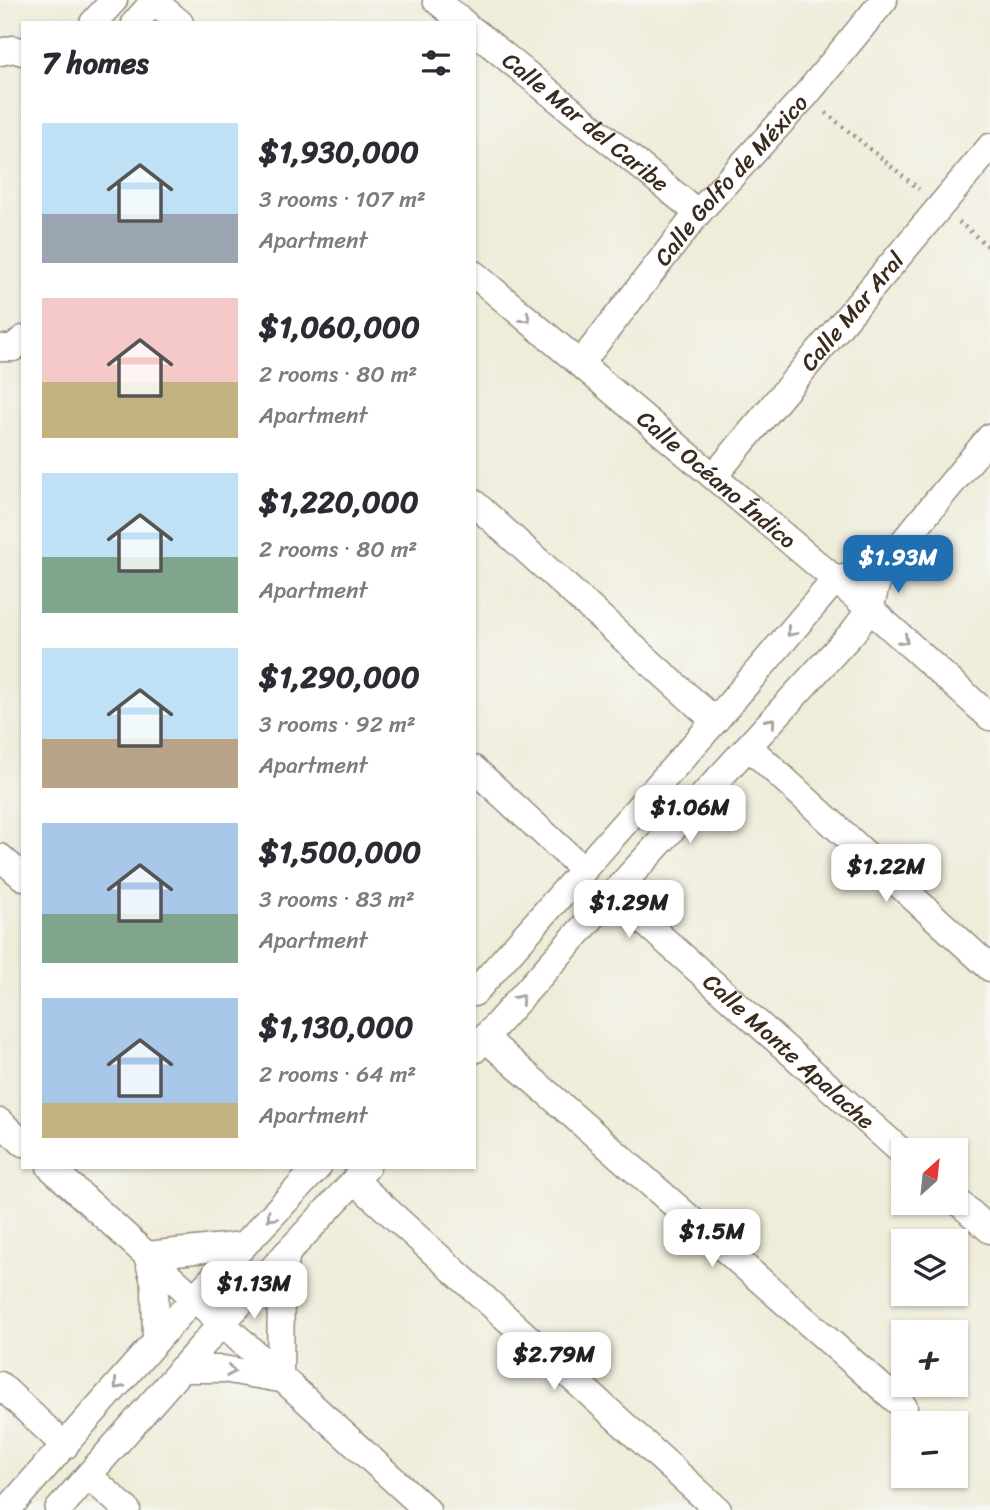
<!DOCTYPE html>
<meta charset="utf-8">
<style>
body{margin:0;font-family:Sriracha,sans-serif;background:#f2f2f3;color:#2b2b33;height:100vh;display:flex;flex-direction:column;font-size:26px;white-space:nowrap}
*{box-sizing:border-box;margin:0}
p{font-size:23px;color:#7c7c81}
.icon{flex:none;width:38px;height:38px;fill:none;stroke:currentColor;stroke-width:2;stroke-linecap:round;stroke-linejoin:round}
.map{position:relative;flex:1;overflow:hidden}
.details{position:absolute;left:21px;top:21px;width:455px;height:1148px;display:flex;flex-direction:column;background:#fff;border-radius:0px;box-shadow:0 2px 5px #0004}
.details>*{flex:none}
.needle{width:46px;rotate:27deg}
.fabs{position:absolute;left:891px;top:1138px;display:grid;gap:14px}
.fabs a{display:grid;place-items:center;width:77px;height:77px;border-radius:0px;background:#fff;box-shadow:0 2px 5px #0004;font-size:35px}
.price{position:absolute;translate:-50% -60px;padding:0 16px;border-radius:14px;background:#fff;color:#222;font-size:23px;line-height:46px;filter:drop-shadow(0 2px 4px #0008)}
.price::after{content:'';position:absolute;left:50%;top:42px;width:21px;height:16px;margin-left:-10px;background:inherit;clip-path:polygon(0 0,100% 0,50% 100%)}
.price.active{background:#1f6fb2;color:#fff}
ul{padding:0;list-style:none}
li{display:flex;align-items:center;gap:21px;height:175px;padding:0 21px}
li span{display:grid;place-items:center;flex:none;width:196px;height:140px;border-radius:0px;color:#555}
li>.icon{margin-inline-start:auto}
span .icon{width:84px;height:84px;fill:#fffc;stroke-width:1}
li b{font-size:30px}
h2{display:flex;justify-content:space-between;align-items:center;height:84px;padding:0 21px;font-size:30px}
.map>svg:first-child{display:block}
</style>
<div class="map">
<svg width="990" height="1510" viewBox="0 0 990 1510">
<rect width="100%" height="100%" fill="#f6f6f2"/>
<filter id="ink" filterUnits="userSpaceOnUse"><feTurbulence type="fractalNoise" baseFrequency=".0143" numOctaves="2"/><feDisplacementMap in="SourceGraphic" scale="14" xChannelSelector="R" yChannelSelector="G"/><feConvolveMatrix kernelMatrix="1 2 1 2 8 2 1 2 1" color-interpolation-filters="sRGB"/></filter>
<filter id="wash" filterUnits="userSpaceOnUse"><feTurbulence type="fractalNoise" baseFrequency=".00686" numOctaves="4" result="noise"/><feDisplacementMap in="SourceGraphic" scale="28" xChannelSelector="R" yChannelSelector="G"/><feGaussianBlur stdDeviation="1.57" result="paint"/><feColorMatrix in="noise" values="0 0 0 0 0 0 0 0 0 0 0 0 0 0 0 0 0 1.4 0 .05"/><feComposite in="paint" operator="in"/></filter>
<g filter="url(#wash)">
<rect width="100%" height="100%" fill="#efecd9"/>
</g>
<g filter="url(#ink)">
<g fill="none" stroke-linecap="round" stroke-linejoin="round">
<g stroke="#958b7c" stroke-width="29">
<g id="street">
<path d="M153,0l27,23"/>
<path d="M436,0l28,23"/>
<path d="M93,23l21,-23"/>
<path d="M135,23l19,-22"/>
<path id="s1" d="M474,31l224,182"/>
<path d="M0,52l13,-3 10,3"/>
<path id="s2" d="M474,274l396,335 120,108"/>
<path d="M0,348h13l10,-9"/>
<path id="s3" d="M580,364l118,-151 107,-117 79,-96"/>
<path id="s4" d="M714,476l276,-329"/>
<path d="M474,503l241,218"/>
<path d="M749,747l241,221"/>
<path d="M474,769l110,101"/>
<path d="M0,857l23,20"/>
<path id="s5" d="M613,894l290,259"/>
<path d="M474,993l241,-272 120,-141 45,-10"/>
<path d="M485,1038l419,369"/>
<path d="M474,1050l139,-156 240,-262 17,-23 10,-39 110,-133"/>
<path d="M0,1122l23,21"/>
<path d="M50,1167l377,343"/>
<path d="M355,1181l363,329"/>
<path d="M956,1200l34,30"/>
<path d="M156,1341l-1,-56 -8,-30 97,-10"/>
<path d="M181,1369h42l57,10 1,-94 6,-32"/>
<path d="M0,1385l65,61"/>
<path d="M89,1476l38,34"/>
<path d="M7,1510l187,-212 124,-131"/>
<path d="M58,1510l164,-187 145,-156"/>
</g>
</g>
<path stroke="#958b7c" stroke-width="4.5" stroke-dasharray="2 5" stroke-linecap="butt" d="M826,113l93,76
M959,222l31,26"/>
<use href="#street" stroke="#fff" stroke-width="26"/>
</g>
<defs><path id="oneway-chevron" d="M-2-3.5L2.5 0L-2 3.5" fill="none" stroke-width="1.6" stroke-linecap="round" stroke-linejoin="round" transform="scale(1.75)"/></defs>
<g stroke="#a79f9a">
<use href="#oneway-chevron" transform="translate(526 318) rotate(40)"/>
<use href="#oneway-chevron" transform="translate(791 632) rotate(130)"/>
<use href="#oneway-chevron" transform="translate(904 640) rotate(42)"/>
<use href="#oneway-chevron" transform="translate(771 722) rotate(-48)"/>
<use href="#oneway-chevron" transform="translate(520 999) rotate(-49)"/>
<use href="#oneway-chevron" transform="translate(271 1217) rotate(133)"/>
<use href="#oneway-chevron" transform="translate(231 1371) rotate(8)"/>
<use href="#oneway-chevron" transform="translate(118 1385) rotate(131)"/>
</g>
</g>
<g text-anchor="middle" stroke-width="5" stroke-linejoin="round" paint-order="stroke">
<g font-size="23" fill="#3b2a1e" stroke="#f6f6f2">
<text dy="8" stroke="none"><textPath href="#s1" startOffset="144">Calle Mar del Caribe</textPath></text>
<text dy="8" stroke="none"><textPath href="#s3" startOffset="238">Calle Golfo de México</textPath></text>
<text dy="8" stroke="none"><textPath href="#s4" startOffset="215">Calle Mar Aral</textPath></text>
<text dy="8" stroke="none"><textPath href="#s2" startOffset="318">Calle Océano Índico</textPath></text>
<text dy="8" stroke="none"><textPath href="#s5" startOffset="236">Calle Monte Apalache</textPath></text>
</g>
</g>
</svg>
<div class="fabs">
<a><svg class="needle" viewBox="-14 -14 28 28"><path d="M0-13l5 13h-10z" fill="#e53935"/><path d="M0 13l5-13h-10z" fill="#7c7c81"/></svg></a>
<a><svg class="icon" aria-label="layers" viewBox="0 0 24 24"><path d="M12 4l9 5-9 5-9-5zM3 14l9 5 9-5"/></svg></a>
<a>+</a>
<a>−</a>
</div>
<b class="price active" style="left:898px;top:595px">$1.93M</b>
<b class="price" style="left:690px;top:845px">$1.06M</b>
<b class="price" style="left:886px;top:904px">$1.22M</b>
<b class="price" style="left:629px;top:940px">$1.29M</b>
<b class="price" style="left:712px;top:1269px">$1.5M</b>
<b class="price" style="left:254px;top:1321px">$1.13M</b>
<b class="price" style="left:554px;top:1392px">$2.79M</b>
<section class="details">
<h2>7 homes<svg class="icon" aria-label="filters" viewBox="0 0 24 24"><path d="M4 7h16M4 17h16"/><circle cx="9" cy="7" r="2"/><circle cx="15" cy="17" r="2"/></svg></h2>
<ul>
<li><span style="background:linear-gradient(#bfe0f5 65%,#9aa5b1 0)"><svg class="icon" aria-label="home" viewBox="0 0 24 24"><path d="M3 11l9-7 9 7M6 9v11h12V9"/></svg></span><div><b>$1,930,000</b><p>3 rooms · 107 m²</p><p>Apartment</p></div></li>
<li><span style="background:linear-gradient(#f6c9c9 60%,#c2b280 0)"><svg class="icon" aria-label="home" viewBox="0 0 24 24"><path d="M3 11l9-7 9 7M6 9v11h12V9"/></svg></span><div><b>$1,060,000</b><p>2 rooms · 80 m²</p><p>Apartment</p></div></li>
<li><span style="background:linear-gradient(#bfe0f5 60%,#7fa58c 0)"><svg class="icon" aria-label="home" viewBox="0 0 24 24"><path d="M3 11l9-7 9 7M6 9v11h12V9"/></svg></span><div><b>$1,220,000</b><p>2 rooms · 80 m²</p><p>Apartment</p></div></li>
<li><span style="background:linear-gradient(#bfe0f5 65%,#b9a48a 0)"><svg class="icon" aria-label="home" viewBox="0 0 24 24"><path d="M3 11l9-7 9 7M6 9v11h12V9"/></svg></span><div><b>$1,290,000</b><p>3 rooms · 92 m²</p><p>Apartment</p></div></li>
<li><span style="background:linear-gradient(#a9c7e8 65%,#7fa58c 0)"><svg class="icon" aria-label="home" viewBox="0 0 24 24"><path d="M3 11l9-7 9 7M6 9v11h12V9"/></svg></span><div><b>$1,500,000</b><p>3 rooms · 83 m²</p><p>Apartment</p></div></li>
<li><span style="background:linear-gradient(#a9c7e8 75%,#c2b280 0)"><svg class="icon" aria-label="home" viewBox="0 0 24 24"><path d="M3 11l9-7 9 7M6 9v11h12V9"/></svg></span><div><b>$1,130,000</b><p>2 rooms · 64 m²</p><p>Apartment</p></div></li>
</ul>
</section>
</div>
